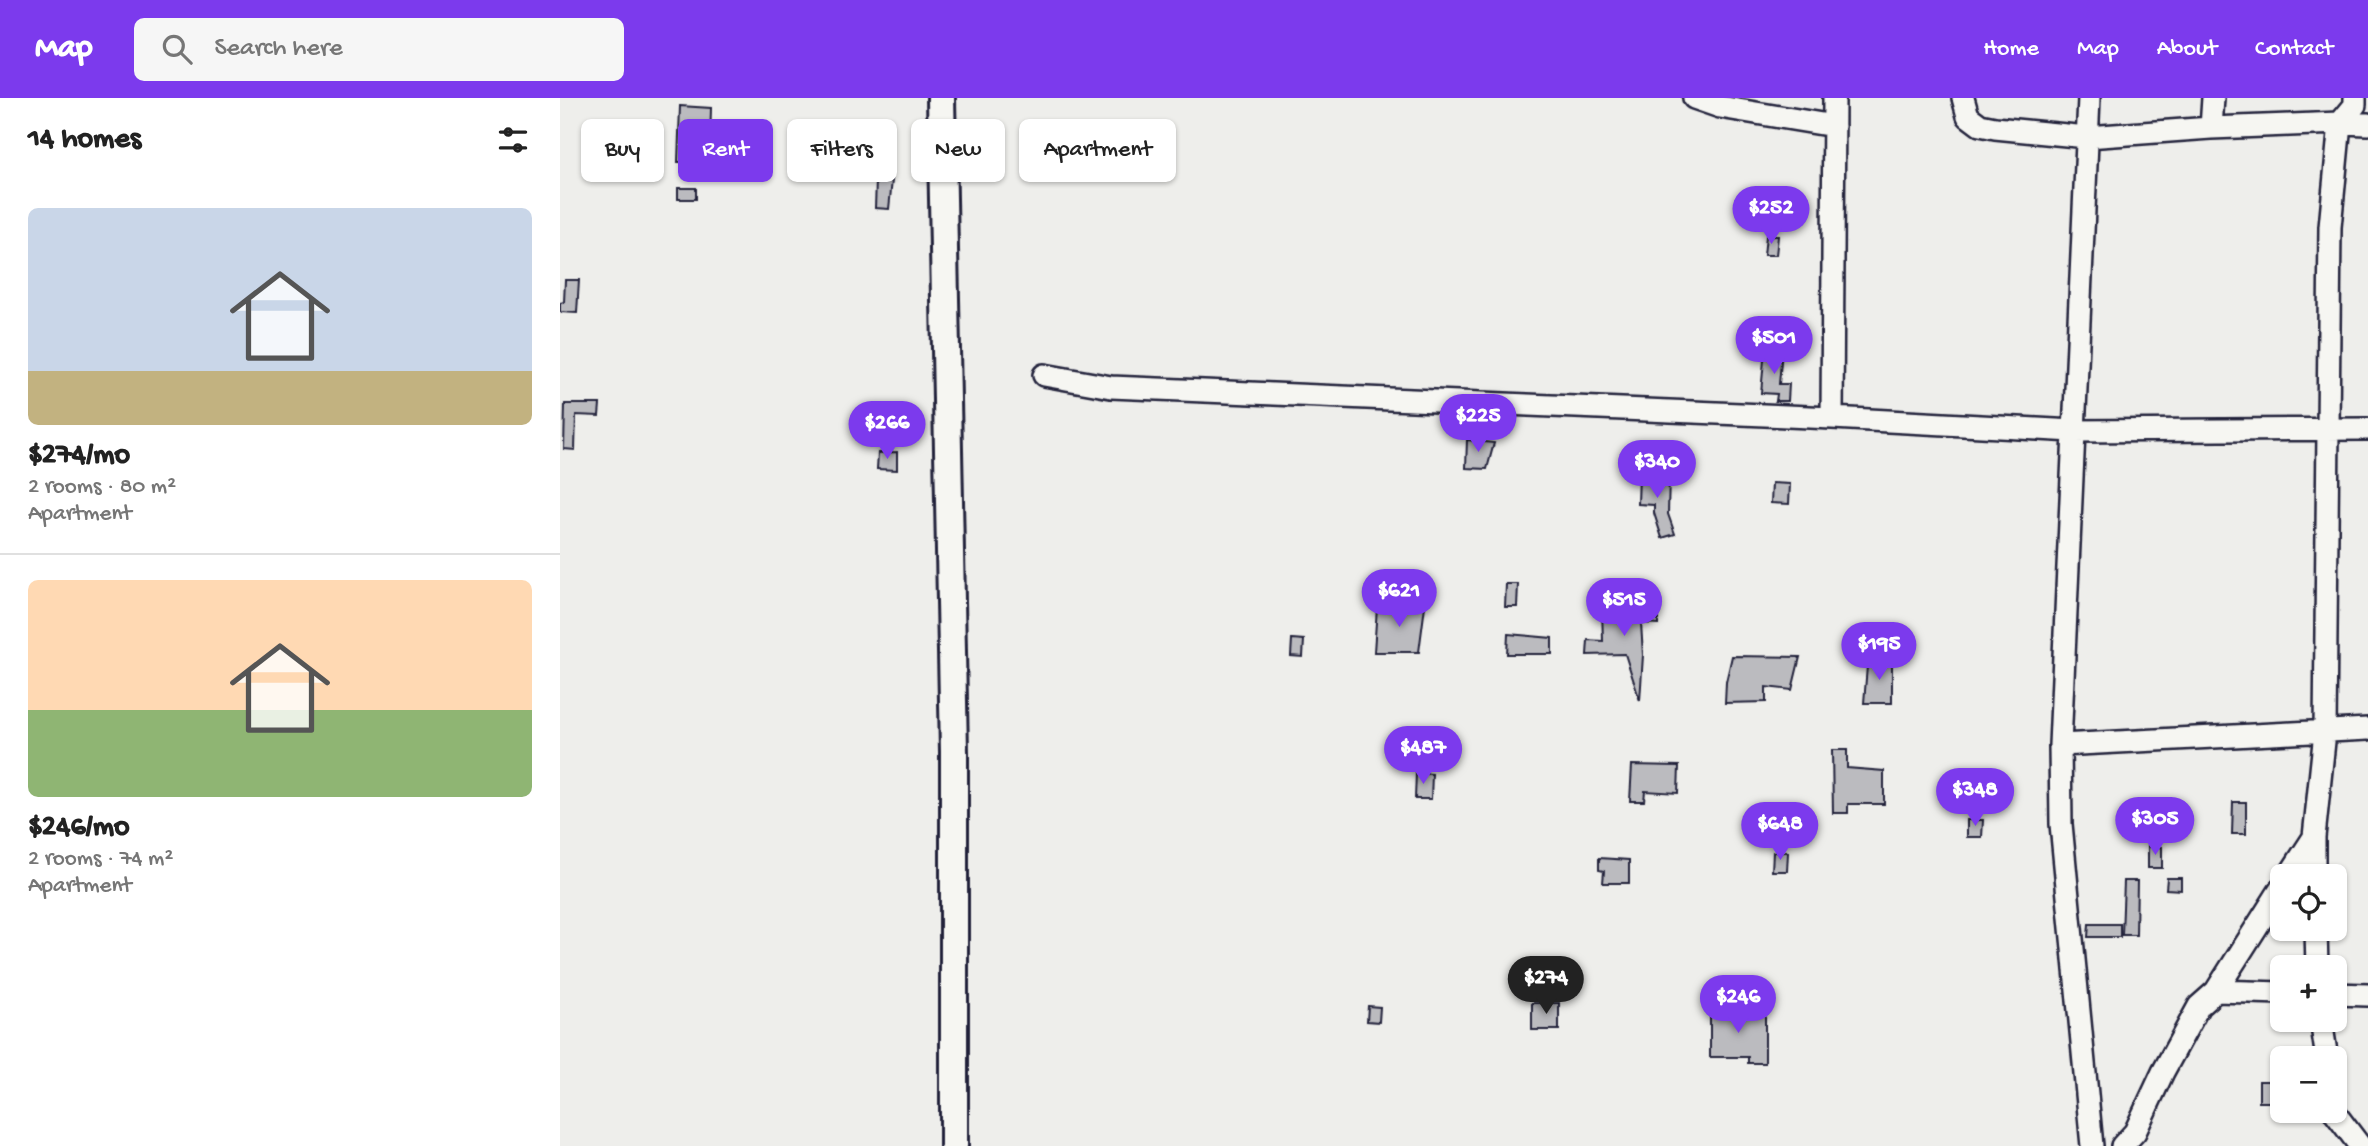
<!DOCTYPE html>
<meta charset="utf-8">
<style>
body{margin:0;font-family:"Gochi Hand",sans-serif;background:#f6f6f6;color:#222;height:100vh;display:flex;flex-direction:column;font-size:26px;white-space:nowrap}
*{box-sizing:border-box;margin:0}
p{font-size:23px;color:#767676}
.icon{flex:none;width:38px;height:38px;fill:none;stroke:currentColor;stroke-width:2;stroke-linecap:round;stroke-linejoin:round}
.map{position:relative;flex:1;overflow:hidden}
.drawer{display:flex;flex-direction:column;background:#fff;width:560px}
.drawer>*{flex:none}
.guide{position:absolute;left:21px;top:21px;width:665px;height:63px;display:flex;gap:14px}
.fabs{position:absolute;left:1710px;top:766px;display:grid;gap:14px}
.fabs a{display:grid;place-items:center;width:77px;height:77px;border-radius:10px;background:#fff;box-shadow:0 2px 5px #0004;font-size:35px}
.price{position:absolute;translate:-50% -60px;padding:0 16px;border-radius:24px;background:#7c3aed;color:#fff;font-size:23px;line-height:46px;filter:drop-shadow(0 2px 4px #0008)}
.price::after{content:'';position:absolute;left:50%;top:42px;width:21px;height:16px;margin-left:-10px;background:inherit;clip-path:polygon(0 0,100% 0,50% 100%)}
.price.current{background:#222;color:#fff}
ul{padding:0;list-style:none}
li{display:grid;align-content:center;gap:14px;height:371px;padding:0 28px}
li+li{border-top:2px solid #e0e0e0}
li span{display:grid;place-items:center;height:217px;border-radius:10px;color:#555}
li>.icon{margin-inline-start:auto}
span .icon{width:126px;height:126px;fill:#fffc;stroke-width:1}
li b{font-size:30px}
h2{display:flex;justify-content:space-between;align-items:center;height:84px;padding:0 28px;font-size:30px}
.tag{padding:0 24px;border-radius:10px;background:#fff;box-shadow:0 2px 5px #0004;font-size:24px;line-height:63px}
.tag.current{background:#7c3aed;color:#fff}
header{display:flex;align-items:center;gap:42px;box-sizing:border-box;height:98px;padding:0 35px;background:#7c3aed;color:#fff}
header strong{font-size:33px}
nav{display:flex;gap:38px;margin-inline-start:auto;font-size:24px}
.search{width:490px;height:63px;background:#f6f6f6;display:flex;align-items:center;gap:18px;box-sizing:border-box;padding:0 24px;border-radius:10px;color:#767676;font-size:26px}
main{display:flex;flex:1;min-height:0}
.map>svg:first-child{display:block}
</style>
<header>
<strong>Map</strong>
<div class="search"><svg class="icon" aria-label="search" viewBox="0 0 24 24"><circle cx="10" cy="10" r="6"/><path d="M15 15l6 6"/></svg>Search here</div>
<nav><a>Home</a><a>Map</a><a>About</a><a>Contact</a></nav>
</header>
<main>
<section class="drawer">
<h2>14 homes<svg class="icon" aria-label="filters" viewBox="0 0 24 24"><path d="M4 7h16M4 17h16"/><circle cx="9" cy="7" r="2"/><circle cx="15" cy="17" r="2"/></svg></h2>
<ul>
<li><span style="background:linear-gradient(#c9d6e8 75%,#c2b280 0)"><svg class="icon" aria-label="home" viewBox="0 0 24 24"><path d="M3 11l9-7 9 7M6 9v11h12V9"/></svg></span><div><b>$274/mo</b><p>2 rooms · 80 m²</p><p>Apartment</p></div></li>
<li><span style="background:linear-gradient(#ffd9b3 60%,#8fb573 0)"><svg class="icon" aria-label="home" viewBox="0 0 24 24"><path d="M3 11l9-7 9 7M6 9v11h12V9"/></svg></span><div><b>$246/mo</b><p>2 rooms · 74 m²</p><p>Apartment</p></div></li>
</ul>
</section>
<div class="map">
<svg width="1808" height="1048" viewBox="0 0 1808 1048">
<rect width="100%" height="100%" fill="#eeeeeb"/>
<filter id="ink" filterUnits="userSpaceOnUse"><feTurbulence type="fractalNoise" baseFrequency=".0143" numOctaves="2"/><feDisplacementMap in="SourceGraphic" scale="14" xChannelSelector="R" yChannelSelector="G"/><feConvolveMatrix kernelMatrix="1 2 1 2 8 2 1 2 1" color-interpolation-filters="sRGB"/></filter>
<g filter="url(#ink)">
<path fill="#bbbbbf" stroke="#22223b" stroke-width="2" d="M120,8l31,2 -1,35h2v19h-34z
M316,82h16l-3,29 -14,-1z
M118,90h18v11h-18z
M1207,100l12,2 -2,17 -12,-1z
M1206,138h12l-2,19h-12z
M5,182h14l-2,33 -17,-1v-9l4,-1z
M1205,251l17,1 -3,34h10l-1,17h-12l1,-7 -16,-1z
M5,306h35l-1,12 -23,-1 -1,35 -11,-1z
M907,342l27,3 -7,26 -21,-1z
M337,354v18l-20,-1 1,-16z
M1079,377h30l-1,39 7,20 -13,4 -8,-25v-8l-16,-1z
M1212,385l18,1 -1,20 -18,-1z
M946,486h12l-1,23h-12z
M865,508l-6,46h-45l3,-45z
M1042,511h40l-1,2 17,1v12l-17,-1 2,32 -3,46 -15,-47 -38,1 1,-15 15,1z
M948,536l44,4v16h-45z
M732,541l12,1 -1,17 -12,-1z
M1172,558l68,1 -8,33 -26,-3v15l-41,1 1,-21z
M1317,559l15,1v45h-28l3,-37 9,1z
M1272,652h15v18l37,3v33h-36v9h-15z
M1072,667l47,1 -1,27 -33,-2 -1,10h-14z
M856,675l16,1 -1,25h-16z
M1673,704h13v32h-14z
M1407,722h16l-1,17h-15z
M1588,748l14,1v21h-14z
M1213,754h15l-1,19h-15z
M1039,760l30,2v23h-26l1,-12 -5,-1z
M1607,780h14v12l-15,-1z
M1564,783h13l-1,54h-14z
M1529,826h31v13h-32z
M972,905h27v27h-27z
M808,908l12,1 -1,15 -12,-1z
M1150,913h55v52h-17v-6h-38z
M1699,983h23v21h-23z"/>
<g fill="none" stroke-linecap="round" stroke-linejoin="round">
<g stroke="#22223b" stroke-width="26">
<path id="minor" d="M1134,0l26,9 114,19
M1403,0l5,18 12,9 15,3 92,9 124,-9 129,-5 -10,104 -5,505 -11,105v40
M1529,0l-29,647 1,79 31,322
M1780,25l15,-18v-7
M1780,25l28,1
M1651,30l2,-30
M484,277l67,12 721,31 242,13 294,-2
M1272,320l2,-320
M1500,647l308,-16
M1728,779l26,-40
M1756,831l1,39
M1656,893l66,-104
M1774,896l34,1
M1761,922l6,39
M1775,1015l25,33
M1562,1048l13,-14 28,-60 36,-66 17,-15 66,2"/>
</g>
<g stroke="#22223b" stroke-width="32">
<path id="major" d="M381,0l13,654v394"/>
</g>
<use href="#minor" stroke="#f6f6f2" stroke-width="21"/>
<use href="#major" stroke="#f6f6f2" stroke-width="26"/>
</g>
</g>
</svg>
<div class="fabs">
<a><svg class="icon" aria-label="locate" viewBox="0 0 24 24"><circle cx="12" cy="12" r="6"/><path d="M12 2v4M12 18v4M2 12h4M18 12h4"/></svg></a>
<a>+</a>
<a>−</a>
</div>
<b class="price" style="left:1211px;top:148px">$252</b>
<b class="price" style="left:1214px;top:278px">$501</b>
<b class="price" style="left:918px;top:356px">$225</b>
<b class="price" style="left:327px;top:363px">$266</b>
<b class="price" style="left:1097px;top:402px">$340</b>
<b class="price" style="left:839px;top:531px">$621</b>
<b class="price" style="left:1064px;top:540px">$515</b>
<b class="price" style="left:1319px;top:584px">$195</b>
<b class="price" style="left:863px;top:688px">$487</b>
<b class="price" style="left:1415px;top:730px">$348</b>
<b class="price" style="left:1595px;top:759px">$305</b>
<b class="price" style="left:1220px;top:764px">$648</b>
<b class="price current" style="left:986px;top:918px">$274</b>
<b class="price" style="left:1178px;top:937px">$246</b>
<div class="guide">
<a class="tag">Buy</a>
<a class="tag current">Rent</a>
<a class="tag">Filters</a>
<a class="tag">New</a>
<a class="tag">Apartment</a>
</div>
</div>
</main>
